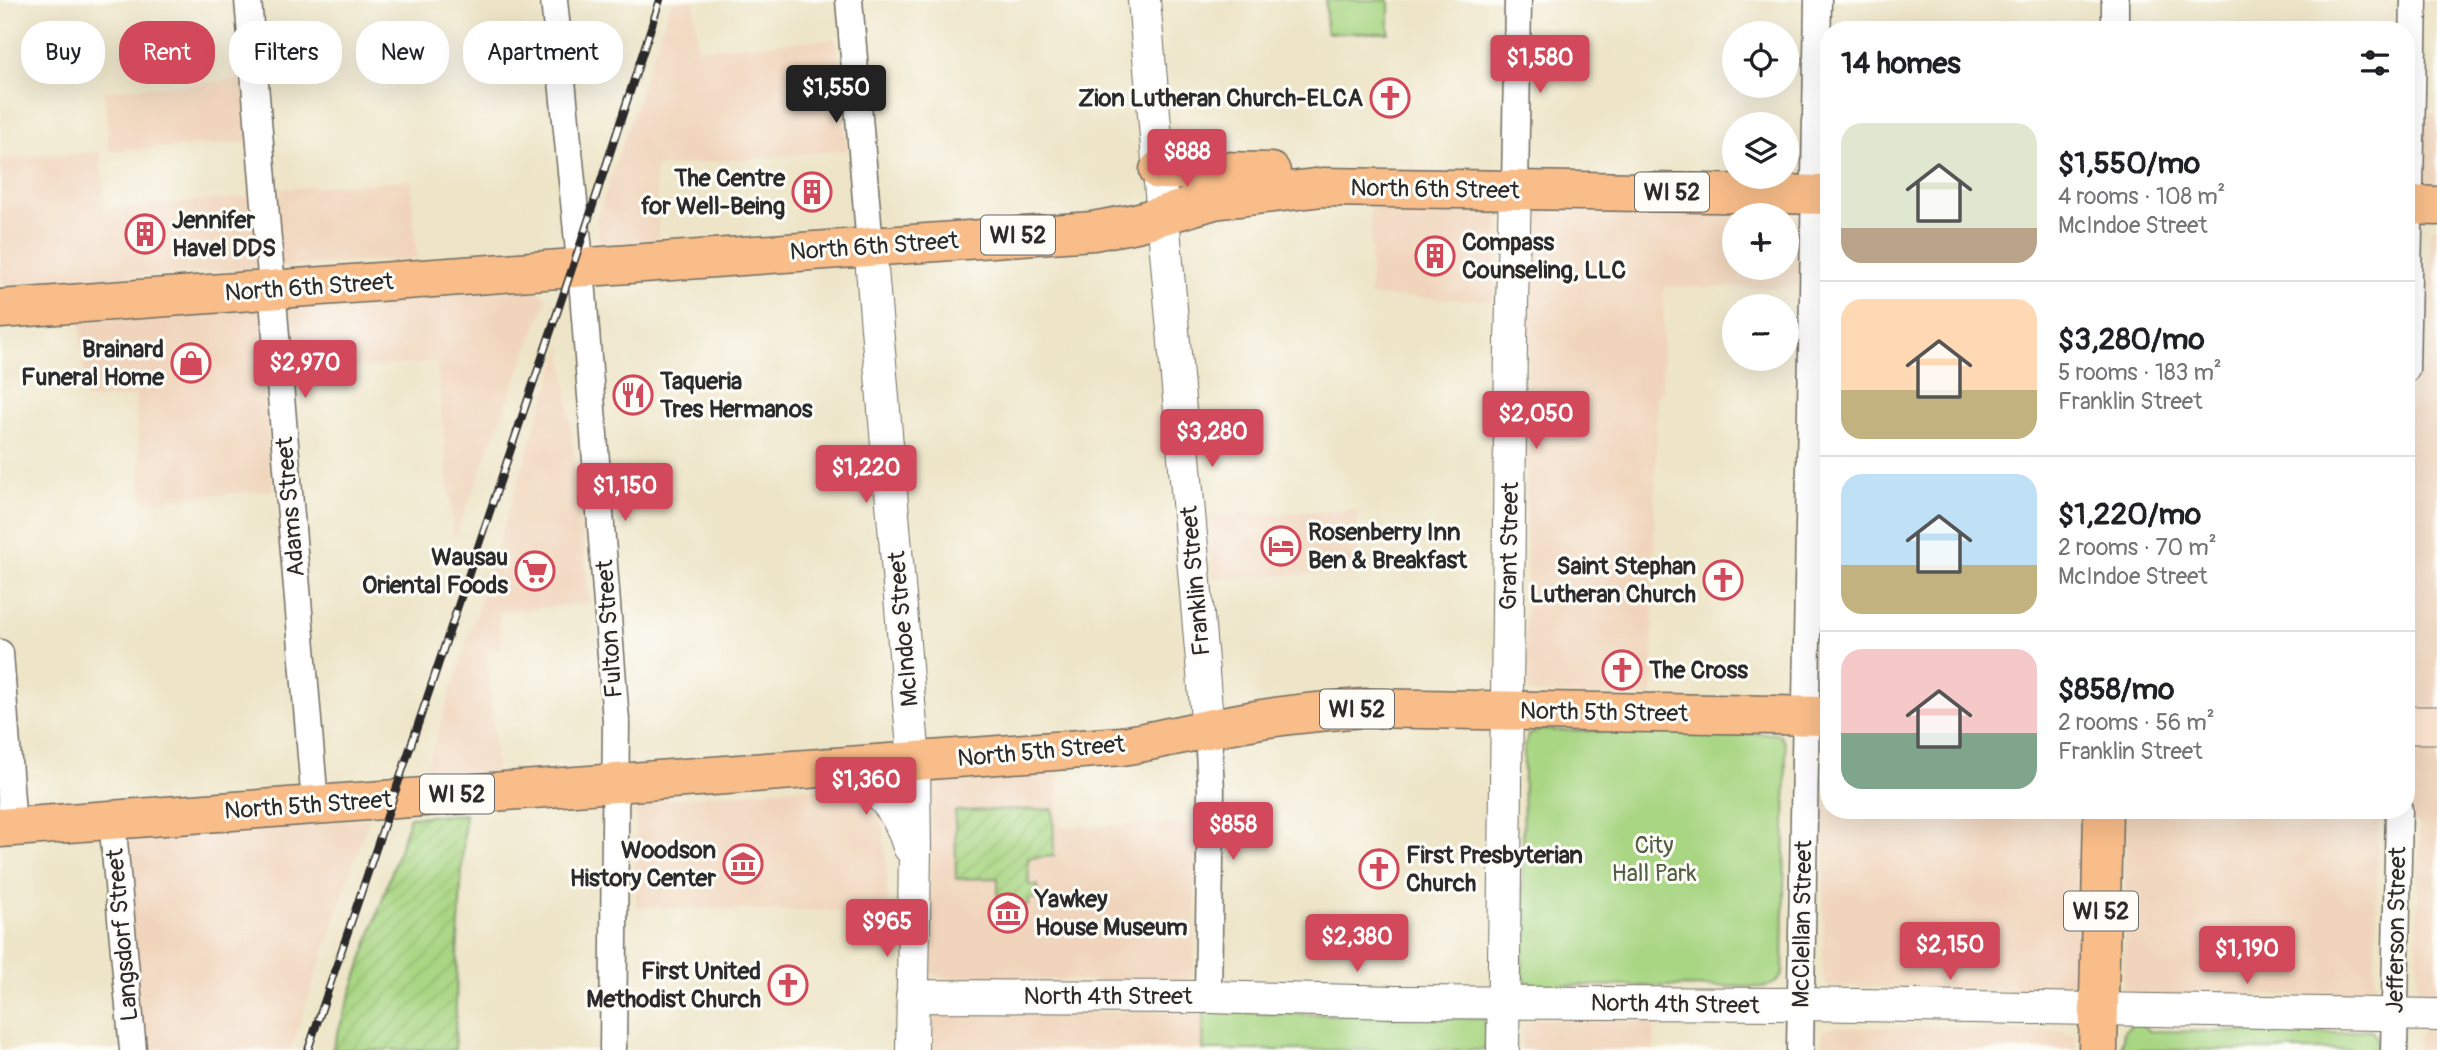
<!DOCTYPE html>
<meta charset="utf-8">
<style>
body{margin:0;font-family:Pangolin,sans-serif;background:#f2f2f2;color:#202124;height:100vh;display:flex;flex-direction:column;font-size:26px;white-space:nowrap}
*{box-sizing:border-box;margin:0}
p{font-size:23px;color:#757577}
.icon{flex:none;width:38px;height:38px;fill:none;stroke:currentColor;stroke-width:2;stroke-linecap:round;stroke-linejoin:round}
.map{position:relative;flex:1;overflow:hidden}
.panel{position:absolute;left:1820px;top:21px;width:595px;height:798px;display:flex;flex-direction:column;background:#fff;border-radius:28px;box-shadow:0 7px 28px #0002}
.panel>*{flex:none}
.hud{position:absolute;left:21px;top:21px;width:665px;height:63px;display:flex;gap:14px}
.fabs{position:absolute;left:1722px;top:21px;display:grid;gap:14px}
.fabs a{display:grid;place-items:center;width:77px;height:77px;border-radius:50%;background:#fff;box-shadow:0 7px 28px #0002;font-size:35px}
.price{position:absolute;translate:-50% -60px;padding:0 16px;border-radius:7px;background:#d1495b;color:#fff;font-size:23px;line-height:46px;filter:drop-shadow(0 2px 4px #0008)}
.price::after{content:'';position:absolute;left:50%;top:42px;width:21px;height:16px;margin-left:-10px;background:inherit;clip-path:polygon(0 0,100% 0,50% 100%)}
.price.on{background:#222;color:#fff}
ul{padding:0;list-style:none}
li{display:flex;align-items:center;gap:21px;height:175px;padding:0 21px}
li+li{border-top:2px solid #e0e0e0}
li span{display:grid;place-items:center;flex:none;width:196px;height:140px;border-radius:21px;color:#555}
li>.icon{margin-inline-start:auto}
span .icon{width:84px;height:84px;fill:#fffc;stroke-width:1}
li b{font-size:30px}
h2{display:flex;justify-content:space-between;align-items:center;height:84px;padding:0 21px;font-size:30px}
.chip{padding:0 24px;border-radius:28px;background:#fff;box-shadow:0 7px 28px #0002;font-size:24px;line-height:63px}
.chip.on{background:#d1495b;color:#fff}
.map>svg:first-child{display:block}
</style>
<div class="map">
<svg width="2437" height="1050" viewBox="0 0 2437 1050">
<defs>
<pattern id="garden-furrows" width="10" height="10" patternUnits="userSpaceOnUse" patternTransform="scale(1.75)"><rect width="10" height="10" fill="#a9d683"/><path d="M-1 1l2-2M0 10L10 0M9 11l2-2" fill="none" stroke="#92b871"/></pattern>
</defs>
<rect width="100%" height="100%" fill="#fdfcf7"/>
<filter id="ink" filterUnits="userSpaceOnUse"><feTurbulence type="fractalNoise" baseFrequency=".0143" numOctaves="2"/><feDisplacementMap in="SourceGraphic" scale="14" xChannelSelector="R" yChannelSelector="G"/><feConvolveMatrix kernelMatrix="1 2 1 2 8 2 1 2 1" color-interpolation-filters="sRGB"/></filter>
<filter id="wash" filterUnits="userSpaceOnUse"><feTurbulence type="fractalNoise" baseFrequency=".00686" numOctaves="4" result="noise"/><feDisplacementMap in="SourceGraphic" scale="28" xChannelSelector="R" yChannelSelector="G"/><feGaussianBlur stdDeviation="1.57" result="paint"/><feColorMatrix in="noise" values="0 0 0 0 0 0 0 0 0 0 0 0 0 0 0 0 0 1.4 0 .05"/><feComposite in="paint" operator="in"/></filter>
<g filter="url(#wash)">
<rect width="100%" height="100%" fill="#eee5c8"/>
<path fill="#f0d5bc" d="M672,0h22l4,49 138,-10 11,111 -192,17 4,73 -59,4 -4,-24z
M255,78l5,64 -151,9 -5,-60z
M2406,113l31,1v73h-31z
M100,152l5,57 175,-15v-5l131,-9 6,78 -417,28v-127z
M1371,206l127,6 2,89 -130,-5z
M1537,211l210,4h-13v53h53v-52l42,1v71l-165,-1 -2,107 -5,1 -5,303 -122,-5 -3,-4 -2,-20 4,-441 3,-14z
M2437,226v481h-31v-356l21,-1 2,-113 3,-8z
M527,288l12,3 8,8 -93,241 -17,-178 -174,13 10,115 -130,11 -8,-105 -49,4 -6,-79z
M562,344l28,260 -91,7 3,36 -15,2 10,127 -75,6z
M1829,423v271l-4,-8 -1,-11z
M1358,510v62l-146,6 -6,-62z
M1829,739v71h253l-4,171 -3,7 -11,4 -238,-6 -3,-13 2,-223 1,-8z
M2406,743h31v260l-15,-3 -5,-10 2,-167h-41l-3,161 -5,11 -14,2 -169,-4 -6,4h-48l-6,-5 -4,-7 3,-175h280z
M1058,769l1,58 137,-4 -2,143 -2,9 -7,7 -239,-4 -15,-4 -2,-7 2,-172 2,-9 3,-5 7,-3z
M844,786l37,29 3,13 5,85 -253,-6v-99l5,-7 141,-12z
M369,818l-78,232h-153l-14,-213z
M930,1011l274,1 -1,38h-275v-29z
M1540,1019l114,2v29h-132l1,-22 8,-8z
M1830,1027l236,4 9,5 1,14h-254l1,-19z
M2423,1031h14v19h-20l1,-15z"/>
<path fill="#a9d683" stroke="#6a8057" stroke-width="2" d="M1326,0h63v33h-63z
M1540,730l238,4c7,6 8,12 8,20l-3,220c-6,9 -10,12 -22,13l-224,-2 -12,-4 -3,-10 2,-222 4,-14z
M1204,1012l279,6 2,7v25h-282z
M2134,1024h8l7,7 195,2c20,-3 33,-11 33,17h-256l3,-19z"/>
<path fill="url(#garden-furrows)" stroke="#6a8057" stroke-width="2" d="M1053,809l1,47 -26,2 1,27h9v14h-9v6h-31v-27l-42,1 -1,-68z
M465,814l-8,146 -2,90h-123l78,-233z"/>
</g>
<g filter="url(#ink)">
<g fill="none" stroke-linecap="round" stroke-linejoin="round">
<g stroke="#6f6c62" stroke-width="29">
<path id="minor" d="M248,0l67,804
M554,0l29,292 33,429 -3,329
M849,0l21,246
M2115,30v-30
M1515,190l3,-190
M2406,369l8,-369
M0,653l13,174
M112,819l21,231
M1208,997l3,-207 -3,-60
M1800,1050l18,-1050
M2394,1050l5,-240"/>
</g>
<g stroke="#6f6c62" stroke-width="34">
<path id="tertiary" d="M1144,0l64,730
M870,246l44,514 1,91 -3,199
M827,771c47,12 68,29 82,76
M912,996l296,1 187,5 406,2 636,11
M1503,1050l8,-708 4,-152"/>
</g>
<g stroke="#6f6c62" stroke-width="39">
<path id="secondary" d="M2406,725h31"/>
</g>
<g stroke="#6f6c62" stroke-width="41">
<path id="primary" d="M1159,170l112,2
M2406,205l31,1
M0,309l1093,-78 43,-8 78,-23 109,-13 506,8
M0,828l1122,-82c43,-7 85,-18 128,-25 38,-7 75,-10 113,-13l466,8
M2098,1050l5,-240"/>
</g>
<use href="#minor" stroke="#fff" stroke-width="26"/>
<use href="#tertiary" stroke="#fff" stroke-width="32"/>
<use href="#secondary" stroke="#fce5d0" stroke-width="37"/>
<use href="#primary" stroke="#f8bd89" stroke-width="38"/>
<g stroke="#2b2b2b" stroke-width="8">
<path id="rail" d="M308,1050l274,-811 78,-239"/>
</g>
<use href="#rail" stroke="#fdfcf7" stroke-width="5" stroke-dasharray="16" stroke-linecap="butt"/>
</g>
</g>
<defs>
<g id="church-ring" transform="scale(2.0125)"><circle r="9.5" fill="#fdfcf7" stroke="#d1495b" stroke-width="1.5"/><path d="M-1.2-6h2.4v3.5h3.3v2.4h-3.3V6h-2.4V-.1h-3.3v-2.4h3.3Z" fill="#d1495b"/></g>
<g id="building-ring" transform="scale(2.0125)"><circle r="9.5" fill="#fdfcf7" stroke="#d1495b" stroke-width="1.5"/><path d="M-4-6H4V6H1V3H-1V6H-4ZM-2.5-4.3h1.7v1.8h-1.7ZM.8-4.3h1.7v1.8H.8ZM-2.5-1h1.7V.8h-1.7ZM.8-1h1.7V.8H.8Z" fill="#d1495b"/></g>
<g id="shop-ring" transform="scale(2.0125)"><circle r="9.5" fill="#fdfcf7" stroke="#d1495b" stroke-width="1.5"/><path d="M-5-2.5h2.3a2.7 3.5 0 0 1 5.4 0H5L5.5 6h-11ZM-1.5-2.5h3a1.5 2.3 0 0 0-3 0Z" fill="#d1495b"/></g>
<g id="restaurant-ring" transform="scale(2.0125)"><circle r="9.5" fill="#fdfcf7" stroke="#d1495b" stroke-width="1.5"/><path d="M-5-6h1v4h1v-4h1v4h1v-4h1v5L-1.5 .5V6h-2V.5L-5-1ZM5-6V6H3V1.5H1.5Q1.5-4 5-6Z" fill="#d1495b"/></g>
<g id="hotel-ring" transform="scale(2.0125)"><circle r="9.5" fill="#fdfcf7" stroke="#d1495b" stroke-width="1.5"/><path d="M-6-4.5h1.5V1H6V5H4.5V3h-9V5H-6ZM-4 0a1.8 1.8 0 1 1 3.6 0ZM.5 0V-2.5h3Q6-2.5 6 0Z" fill="#d1495b"/></g>
<g id="supermarket-ring" transform="scale(2.0125)"><circle r="9.5" fill="#fdfcf7" stroke="#d1495b" stroke-width="1.5"/><path d="M-6-5.5h2.5l.6 2H6L4.5 2H-2.5L-4.4-4H-6ZM-1.5 3.2a1.3 1.3 0 1 0 .1 0ZM3 3.2a1.3 1.3 0 1 0 .1 0Z" fill="#d1495b"/></g>
<g id="museum-ring" transform="scale(2.0125)"><circle r="9.5" fill="#fdfcf7" stroke="#d1495b" stroke-width="1.5"/><path d="M0-6L6-3V-2H-6V-3ZM-5-1h2V3h-2ZM-1-1h2V3h-2ZM3-1h2V3H3ZM-6 4H6V6H-6Z" fill="#d1495b"/></g>
</defs>
<g fill-rule="evenodd">
<use href="#church-ring" x="1390" y="98"/>
<use href="#building-ring" x="812" y="192"/>
<use href="#building-ring" x="145" y="234"/>
<use href="#building-ring" x="1435" y="256"/>
<use href="#shop-ring" x="191" y="363"/>
<use href="#restaurant-ring" x="633" y="395"/>
<use href="#hotel-ring" x="1281" y="546"/>
<use href="#supermarket-ring" x="535" y="571"/>
<use href="#church-ring" x="1723" y="580"/>
<use href="#church-ring" x="1622" y="670"/>
<use href="#museum-ring" x="743" y="864"/>
<use href="#church-ring" x="1379" y="869"/>
<use href="#museum-ring" x="1008" y="913"/>
<use href="#church-ring" x="788" y="985"/>
</g>
<g text-anchor="middle" stroke-width="6" stroke-linejoin="round" paint-order="stroke">
<g fill="#fdfcf7" stroke="#6a6a68" stroke-width="2">
<rect x="1635" y="172.5" width="74" height="39" rx="5"/>
<rect x="981" y="215.5" width="74" height="39" rx="5"/>
<rect x="1320" y="689.5" width="74" height="39" rx="5"/>
<rect x="420" y="774.5" width="74" height="39" rx="5"/>
<rect x="2064" y="891.5" width="74" height="39" rx="5"/>
</g>
<g font-size="23" font-weight="bold" fill="#2b2b2b">
<text x="1672" y="200">WI 52</text>
<text x="1018" y="243">WI 52</text>
<text x="1357" y="717">WI 52</text>
<text x="457" y="802">WI 52</text>
<text x="2101" y="919">WI 52</text>
</g>
<g font-size="24" font-weight="bold" fill="#2b2b2b" stroke="#fdfcf7" text-anchor="end">
<text x="1363" y="106">Zion Lutheran Church-ELCA</text>
<text x="785" y="186">The Centre<tspan x="785" dy="28">for Well-Being</tspan></text>
<text x="172" y="228" text-anchor="start">Jennifer<tspan x="172" dy="28">Havel DDS</tspan></text>
<text x="1462" y="250" text-anchor="start">Compass<tspan x="1462" dy="28">Counseling, LLC</tspan></text>
<text x="164" y="357">Brainard<tspan x="164" dy="28">Funeral Home</tspan></text>
<text x="660" y="389" text-anchor="start">Taqueria<tspan x="660" dy="28">Tres Hermanos</tspan></text>
<text x="1308" y="540" text-anchor="start">Rosenberry Inn<tspan x="1308" dy="28">Ben &amp; Breakfast</tspan></text>
<text x="508" y="565">Wausau<tspan x="508" dy="28">Oriental Foods</tspan></text>
<text x="1696" y="574">Saint Stephan<tspan x="1696" dy="28">Lutheran Church</tspan></text>
<text x="1649" y="678" text-anchor="start">The Cross</text>
<text x="716" y="858">Woodson<tspan x="716" dy="28">History Center</tspan></text>
<text x="1406" y="863" text-anchor="start">First Presbyterian<tspan x="1406" dy="28">Church</tspan></text>
<text x="1035" y="907" text-anchor="start">Yawkey<tspan x="1035" dy="28">House Museum</tspan></text>
<text x="761" y="979">First United<tspan x="761" dy="28">Methodist Church</tspan></text>
</g>
<g font-size="24" fill="#2b2b2b" stroke="#fdfcf7">
<text transform="translate(1435 189) rotate(1)" y="8">North 6th Street</text>
<text transform="translate(874 246) rotate(-4)" y="8">North 6th Street</text>
<text transform="translate(309 287) rotate(-4)" y="8">North 6th Street</text>
<text transform="translate(290 507) rotate(-95)" y="8">Adams Street</text>
<text transform="translate(1509 546) rotate(-89)" y="8">Grant Street</text>
<text transform="translate(1195 581) rotate(-95)" y="8">Franklin Street</text>
<text transform="translate(609 629) rotate(-94)" y="8">Fulton Street</text>
<text transform="translate(903 629) rotate(-95)" y="8">McIndoe Street</text>
<text transform="translate(1604 712) rotate(1)" y="8">North 5th Street</text>
<text transform="translate(1041 751) rotate(-5)" y="8">North 5th Street</text>
<text transform="translate(308 805) rotate(-4)" y="8">North 5th Street</text>
<text transform="translate(1802 924) rotate(-89)" y="8">McClellan Street</text>
<text transform="translate(2396 930) rotate(-89)" y="8">Jefferson Street</text>
<text transform="translate(122 935) rotate(-95)" y="8">Langsdorf Street</text>
<text x="1108" y="1004">North 4th Street</text>
<text transform="translate(1675 1004) rotate(1)" y="8">North 4th Street</text>
</g>
<g font-size="24" fill="#515e45" stroke="#fdfcf7">
<text x="1654" y="853">City<tspan x="1654" dy="28">Hall Park</tspan></text>
</g>
</g>
</svg>
<div class="fabs">
<a><svg class="icon" aria-label="locate" viewBox="0 0 24 24"><circle cx="12" cy="12" r="6"/><path d="M12 2v4M12 18v4M2 12h4M18 12h4"/></svg></a>
<a><svg class="icon" aria-label="layers" viewBox="0 0 24 24"><path d="M12 4l9 5-9 5-9-5zM3 14l9 5 9-5"/></svg></a>
<a>+</a>
<a>−</a>
</div>
<b class="price" style="left:1540px;top:95px">$1,580</b>
<b class="price on" style="left:836px;top:125px">$1,550</b>
<b class="price" style="left:1187px;top:189px">$888</b>
<b class="price" style="left:305px;top:400px">$2,970</b>
<b class="price" style="left:1536px;top:451px">$2,050</b>
<b class="price" style="left:1212px;top:469px">$3,280</b>
<b class="price" style="left:866px;top:505px">$1,220</b>
<b class="price" style="left:625px;top:523px">$1,150</b>
<b class="price" style="left:866px;top:817px">$1,360</b>
<b class="price" style="left:1233px;top:862px">$858</b>
<b class="price" style="left:887px;top:959px">$965</b>
<b class="price" style="left:1357px;top:974px">$2,380</b>
<b class="price" style="left:1950px;top:982px">$2,150</b>
<b class="price" style="left:2247px;top:986px">$1,190</b>
<div class="hud">
<a class="chip">Buy</a>
<a class="chip on">Rent</a>
<a class="chip">Filters</a>
<a class="chip">New</a>
<a class="chip">Apartment</a>
</div>
<section class="panel">
<h2>14 homes<svg class="icon" aria-label="filters" viewBox="0 0 24 24"><path d="M4 7h16M4 17h16"/><circle cx="9" cy="7" r="2"/><circle cx="15" cy="17" r="2"/></svg></h2>
<ul>
<li><span style="background:linear-gradient(#dfe7d0 75%,#b9a48a 0)"><svg class="icon" aria-label="home" viewBox="0 0 24 24"><path d="M3 11l9-7 9 7M6 9v11h12V9"/></svg></span><div><b>$1,550/mo</b><p>4 rooms · 108 m²</p><p>McIndoe Street</p></div></li>
<li><span style="background:linear-gradient(#ffd9b3 65%,#c2b280 0)"><svg class="icon" aria-label="home" viewBox="0 0 24 24"><path d="M3 11l9-7 9 7M6 9v11h12V9"/></svg></span><div><b>$3,280/mo</b><p>5 rooms · 183 m²</p><p>Franklin Street</p></div></li>
<li><span style="background:linear-gradient(#bfe0f5 65%,#c2b280 0)"><svg class="icon" aria-label="home" viewBox="0 0 24 24"><path d="M3 11l9-7 9 7M6 9v11h12V9"/></svg></span><div><b>$1,220/mo</b><p>2 rooms · 70 m²</p><p>McIndoe Street</p></div></li>
<li><span style="background:linear-gradient(#f6c9c9 60%,#7fa58c 0)"><svg class="icon" aria-label="home" viewBox="0 0 24 24"><path d="M3 11l9-7 9 7M6 9v11h12V9"/></svg></span><div><b>$858/mo</b><p>2 rooms · 56 m²</p><p>Franklin Street</p></div></li>
</ul>
</section>
</div>
